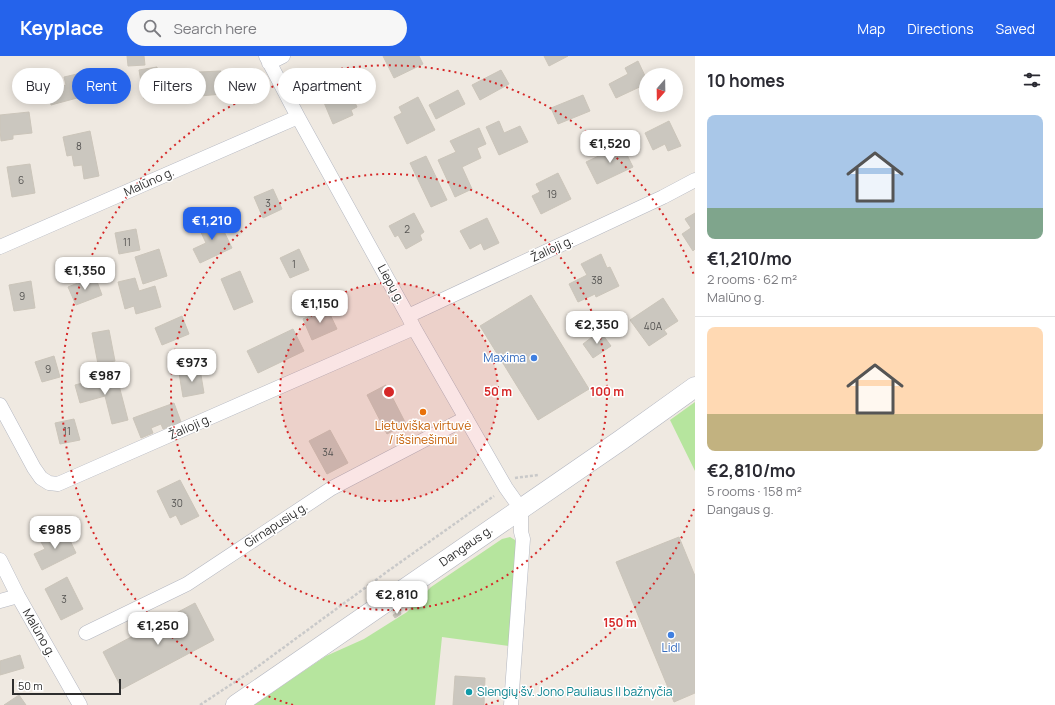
<!DOCTYPE html>
<meta charset="utf-8">
<style>
body{margin:0;font-family:Manrope,sans-serif;background:#f7f7f7;color:#2b2b33;height:100vh;display:flex;flex-direction:column;font-size:15px;white-space:nowrap}
*{box-sizing:border-box;margin:0}
p{font-size:13px;color:#7c7c81}
.icon{flex:none;width:22px;height:22px;fill:none;stroke:currentColor;stroke-width:2;stroke-linecap:round;stroke-linejoin:round}
.map{position:relative;flex:1;overflow:hidden}
.panel{display:flex;flex-direction:column;background:#fff;width:360px}
.panel>*{flex:none}
.banner{position:absolute;left:12px;top:12px;width:380px;height:36px;display:flex;gap:8px}
.needle{width:26px;rotate:200deg}
.controls{position:absolute;left:639px;top:12px;display:grid;gap:8px}
.controls a{display:grid;place-items:center;width:44px;height:44px;border-radius:50%;background:#fff;box-shadow:0 2px 10px #0003;font-size:20px}
.scale{position:absolute;left:12px;bottom:10px;width:109px;box-sizing:border-box;padding-left:4px;border:2px solid #2e2e2e;border-top:0;font-size:11px;line-height:14px;white-space:nowrap;color:#2e2e2e;-webkit-text-stroke:3px #fff;paint-order:stroke}
.price{position:absolute;translate:-50% -34px;padding:0 9px;border-radius:8px;background:#fff;color:#222;font-size:13px;line-height:26px;filter:drop-shadow(0 1px 2px #0008)}
.price::after{content:'';position:absolute;left:50%;top:24px;width:12px;height:9px;margin-left:-6px;background:inherit;clip-path:polygon(0 0,100% 0,50% 100%)}
.price.active{background:#2563eb;color:#fff}
ul{padding:0;list-style:none}
li{display:grid;align-content:center;gap:8px;height:212px;padding:0 12px}
li+li{border-top:1px solid #e1e1e2}
li span{display:grid;place-items:center;height:124px;border-radius:8px;color:#555}
li>.icon{margin-inline-start:auto}
span .icon{width:72px;height:72px;fill:#fffc;stroke-width:1}
li b{font-size:17px}
h2{display:flex;justify-content:space-between;align-items:center;height:48px;padding:0 12px;font-size:17px}
.chip{padding:0 14px;border-radius:18px;background:#fff;box-shadow:0 2px 10px #0003;font-size:14px;line-height:36px}
.chip.active{background:#2563eb;color:#fff}
header{display:flex;align-items:center;gap:24px;box-sizing:border-box;height:56px;padding:0 20px;background:#2563eb;color:#fff}
header strong{font-size:19px}
nav{display:flex;gap:22px;margin-inline-start:auto;font-size:14px}
.search{width:280px;height:36px;background:#f7f7f7;display:flex;align-items:center;gap:10px;box-sizing:border-box;padding:0 14px;border-radius:22px;color:#7c7c81;font-size:15px}
main{display:flex;flex:1;min-height:0}
.map>svg:first-child{display:block}
</style>
<header>
<strong>Keyplace</strong>
<div class="search"><svg class="icon" aria-label="search" viewBox="0 0 24 24"><circle cx="10" cy="10" r="6"/><path d="M15 15l6 6"/></svg>Search here</div>
<nav><a>Map</a><a>Directions</a><a>Saved</a></nav>
</header>
<main>
<div class="map">
<svg width="695" height="649" viewBox="0 0 695 649">
<rect width="100%" height="100%" fill="#efe9e1"/>
<path fill="#b6e59e" d="M695,346v69l-25,-51z
M510,481l5,3 3,5 -9,101 -67,-9 -7,68h-181l72,-49 38,-17 43,-27 24,-25 71,-48z"/>
<path fill="#cbc7bf" stroke="#cbc5ba" d="M127,0h17l1,9 -17,1z
M383,0h36l4,8 -29,14z
M544,0h24l-19,10z
M638,5l8,17v6l-30,14 -7,-14 19,-10 -3,-6z
M157,11l4,29 -17,3 -5,-29z
M501,14l8,14 -29,16 -8,-15z
M221,15l1,23 -22,2 -1,-24z
M86,16l6,22 -41,11 -4,-15 19,-5 -2,-8z
M341,28l2,6 5,-2 9,19 -6,3 2,5 -20,9 -13,-31z
M458,34l7,14 -29,15 -7,-14z
M583,39l7,16 -32,13 -7,-16z
M418,41l17,33 -28,14 -13,-27 8,-4 -3,-6z
M29,56l3,21 -19,2v4l-12,2 -1,-12v-14z
M499,65l5,12 16,-7 8,16 -29,13 -13,-28z
M669,65l12,25 -13,5 -3,-7 -12,6 -8,-17z
M479,72l7,16 -9,4 4,10 -19,9 10,22 -17,8 -17,-37 18,-8 -6,-11z
M90,75l9,45 -15,3 -2,-14 -8,1 -2,-11 -5,1 -4,-19z
M622,89l11,22 -36,17 -11,-22z
M426,100l21,44 -16,7 -21,-44z
M30,108l5,29 -23,4 -5,-30z
M558,117l13,26 -30,15 -9,-18 8,-4 -4,-8z
M273,133l9,20 -19,9 -9,-21z
M414,157l10,19 -4,3 2,5 -16,9 -8,-14 -3,2 -6,-11z
M695,157v36l-2,2 -11,-17 9,-6 -6,-9z
M217,161l15,31 -32,15 -7,-14 13,-6 -8,-17z
M487,162l12,25 -15,7 -3,-7 -11,6 -10,-18z
M136,173l4,21 -21,4 -4,-21z
M159,193l8,27 -24,8 -8,-27z
M299,193l10,21 -19,8 -10,-20z
M601,198l6,14 3,-1 9,19 -23,11 -1,-3 -17,8 -9,-18 18,-9 -6,-11z
M240,215l13,31 -19,8 -13,-31z
M95,220l7,19 -26,10 -8,-18z
M135,222l4,13 16,-5 6,21 -25,7 -2,-8 -9,3 -7,-27z
M31,225l4,27 -21,3 -5,-26z
M531,239l58,94 -51,31 -58,-94z
M663,242l15,23 -14,9 3,4 -18,12 -19,-26z
M327,252l10,21 -25,11 -9,-21z
M182,260l7,18 -27,11 -7,-17z
M293,273l11,22 -46,22 -11,-22z
M109,274l6,31 -17,3 -6,-31z
M600,275l11,15 -18,12 -10,-14z
M54,300l6,21 -18,5 -7,-20z
M200,313l4,24 -21,4 -4,-24z
M116,318l12,46 -16,4 -7,-28 -25,7 -5,-18z
M386,329l20,39 -19,10 -20,-39z
M174,347l7,19 -18,7 -2,-5 -10,4 2,5 -12,5 -8,-20z
M74,363l6,21 -20,4 -5,-21z
M330,374l18,33 -21,11 -18,-33z
M180,424l19,36 -18,9 -5,-10 -6,3 -13,-27z
M65,474l11,23 -34,17 -8,-16 11,-5 -4,-7z
M679,481l16,39v117l-21,9 -58,-140z
M67,521l16,32 -22,11 -16,-31z
M195,547l19,37 -92,49 -19,-37z
M400,555l1,3 -6,4 -2,-3z
M20,599l4,13 -24,7v-14z
M455,620l30,2 -1,27h-31z
M19,639l7,10h-22z"/>
<g fill="none" stroke-linecap="round" stroke-linejoin="round">
<g stroke="#b4b7c1" stroke-width="15">
<path id="street" d="M266,0l32,61 110,199 6,12 92,160 15,21v23l2,7 -12,166
M269,7l14,-7
M0,191l298,-130
M408,260l255,-119 32,-17
M0,349l34,63 7,10 8,5 9,1 356,-156
M0,504l18,36 62,109
M0,545l18,-5
M86,577l101,-49 145,-96 134,-70"/>
</g>
<g stroke="#b4b7c1" stroke-width="21">
<path id="secondary" d="M236,649l385,-265 74,-53"/>
</g>
<path stroke="#c9c9c9" stroke-width="2.5" stroke-dasharray="3 2" stroke-linecap="butt" d="M515,422l7,-1 16,-2
M200,649l53,-35 135,-99 106,-75"/>
<use href="#street" stroke="#fff" stroke-width="14"/>
<use href="#secondary" stroke="#fff" stroke-width="20"/>
</g>
<circle cx="389" cy="336" r="109" fill="#d62828" fill-opacity=".12"/>
<g fill="none" stroke="#d62828" stroke-width="2" stroke-dasharray="2 4">
<circle cx="389" cy="336" r="109"/>
<circle cx="389" cy="336" r="218"/>
<path d="M694 453A327 327 0 0 1 485 649M293 649A327 327 0 1 1 694 219"/>
</g>
<g fill="#3f7fe0" stroke="#fff" stroke-width="1.5">
<circle cx="534" cy="302" r="4"/>
<circle cx="671" cy="579" r="4"/>
</g>
<circle fill="#e8710a" stroke="#fff" stroke-width="1.5" cx="423" cy="356" r="4"/>
<circle fill="#0f9aa8" stroke="#fff" stroke-width="1.5" cx="469" cy="636" r="4"/>
<g text-anchor="middle" stroke-width="3" stroke-linejoin="round" paint-order="stroke">
<g font-size="10" fill="#555452">
<text x="79" y="94">8</text>
<text x="21" y="128">6</text>
<text x="552" y="142">19</text>
<text x="268" y="151">3</text>
<text x="407" y="177">2</text>
<text x="127" y="190">11</text>
<text x="294" y="212">1</text>
<text x="597" y="228">38</text>
<text x="22" y="244">9</text>
<text x="653" y="274">40A</text>
<text x="48" y="317">9</text>
<text x="67" y="379">11</text>
<text x="328" y="400">34</text>
<text x="177" y="451">30</text>
<text x="64" y="547">3</text>
</g>
<g font-size="12" fill="#2e2e2e" stroke="#fff">
<text transform="translate(149 126) rotate(-24)" y="4">Malūno g.</text>
<text transform="translate(552 193) rotate(-25)" y="4">Žalioji g.</text>
<text transform="translate(391 228) rotate(61)" y="4">Liepų g.</text>
<text transform="translate(190 371) rotate(-24)" y="4">Žalioji g.</text>
<text transform="translate(276 469) rotate(-33)" y="4">Girnapusių g.</text>
<text transform="translate(466 490) rotate(-35)" y="4">Dangaus g.</text>
<text transform="translate(39 577) rotate(60)" y="4">Malūno g.</text>
</g>
<g font-size="12" fill="#366cbe" stroke="#fff" text-anchor="end">
<text x="526" y="306">Maxima</text>
<text x="671" y="596" text-anchor="middle">Lidl</text>
</g>
<g font-size="12" fill="#c56008" stroke="#fff">
<text x="423" y="374">Lietuviška virtuvė<tspan x="423" dy="14">/ išsinešimui</tspan></text>
</g>
<g font-size="12" fill="#0d838f" stroke="#fff" text-anchor="start">
<text x="477" y="640">Slengių šv. Jono Pauliaus II bažnyčia</text>
</g>
</g>
<circle cx="389" cy="336" r="6" fill="#d62828" stroke="#fff" stroke-width="2"/>
<g font-size="12" text-anchor="middle" font-weight="bold" fill="#d62828" stroke="#fff" stroke-width="3" stroke-linejoin="round" paint-order="stroke">
<text x="498" y="340">50 m</text>
<text x="607" y="340">100 m</text>
<text x="620" y="571">150 m</text>
</g>
</svg>
<div class="controls">
<a><svg class="needle" viewBox="-14 -14 28 28"><path d="M0-13l5 13h-10z" fill="#e53935"/><path d="M0 13l5-13h-10z" fill="#7c7c81"/></svg></a>
</div>
<div class="scale">50 m</div>
<b class="price" style="left:610px;top:108px">€1,520</b>
<b class="price active" style="left:212px;top:185px">€1,210</b>
<b class="price" style="left:85px;top:235px">€1,350</b>
<b class="price" style="left:320px;top:268px">€1,150</b>
<b class="price" style="left:597px;top:289px">€2,350</b>
<b class="price" style="left:192px;top:327px">€973</b>
<b class="price" style="left:105px;top:340px">€987</b>
<b class="price" style="left:55px;top:494px">€985</b>
<b class="price" style="left:397px;top:559px">€2,810</b>
<b class="price" style="left:158px;top:590px">€1,250</b>
<div class="banner">
<a class="chip">Buy</a>
<a class="chip active">Rent</a>
<a class="chip">Filters</a>
<a class="chip">New</a>
<a class="chip">Apartment</a>
</div>
</div>
<section class="panel">
<h2>10 homes<svg class="icon" aria-label="filters" viewBox="0 0 24 24"><path d="M4 7h16M4 17h16"/><circle cx="9" cy="7" r="2"/><circle cx="15" cy="17" r="2"/></svg></h2>
<ul>
<li><span style="background:linear-gradient(#a9c7e8 75%,#7fa58c 0)"><svg class="icon" aria-label="home" viewBox="0 0 24 24"><path d="M3 11l9-7 9 7M6 9v11h12V9"/></svg></span><div><b>€1,210/mo</b><p>2 rooms · 62 m²</p><p>Malūno g.</p></div></li>
<li><span style="background:linear-gradient(#ffd9b3 70%,#c2b280 0)"><svg class="icon" aria-label="home" viewBox="0 0 24 24"><path d="M3 11l9-7 9 7M6 9v11h12V9"/></svg></span><div><b>€2,810/mo</b><p>5 rooms · 158 m²</p><p>Dangaus g.</p></div></li>
</ul>
</section>
</main>
